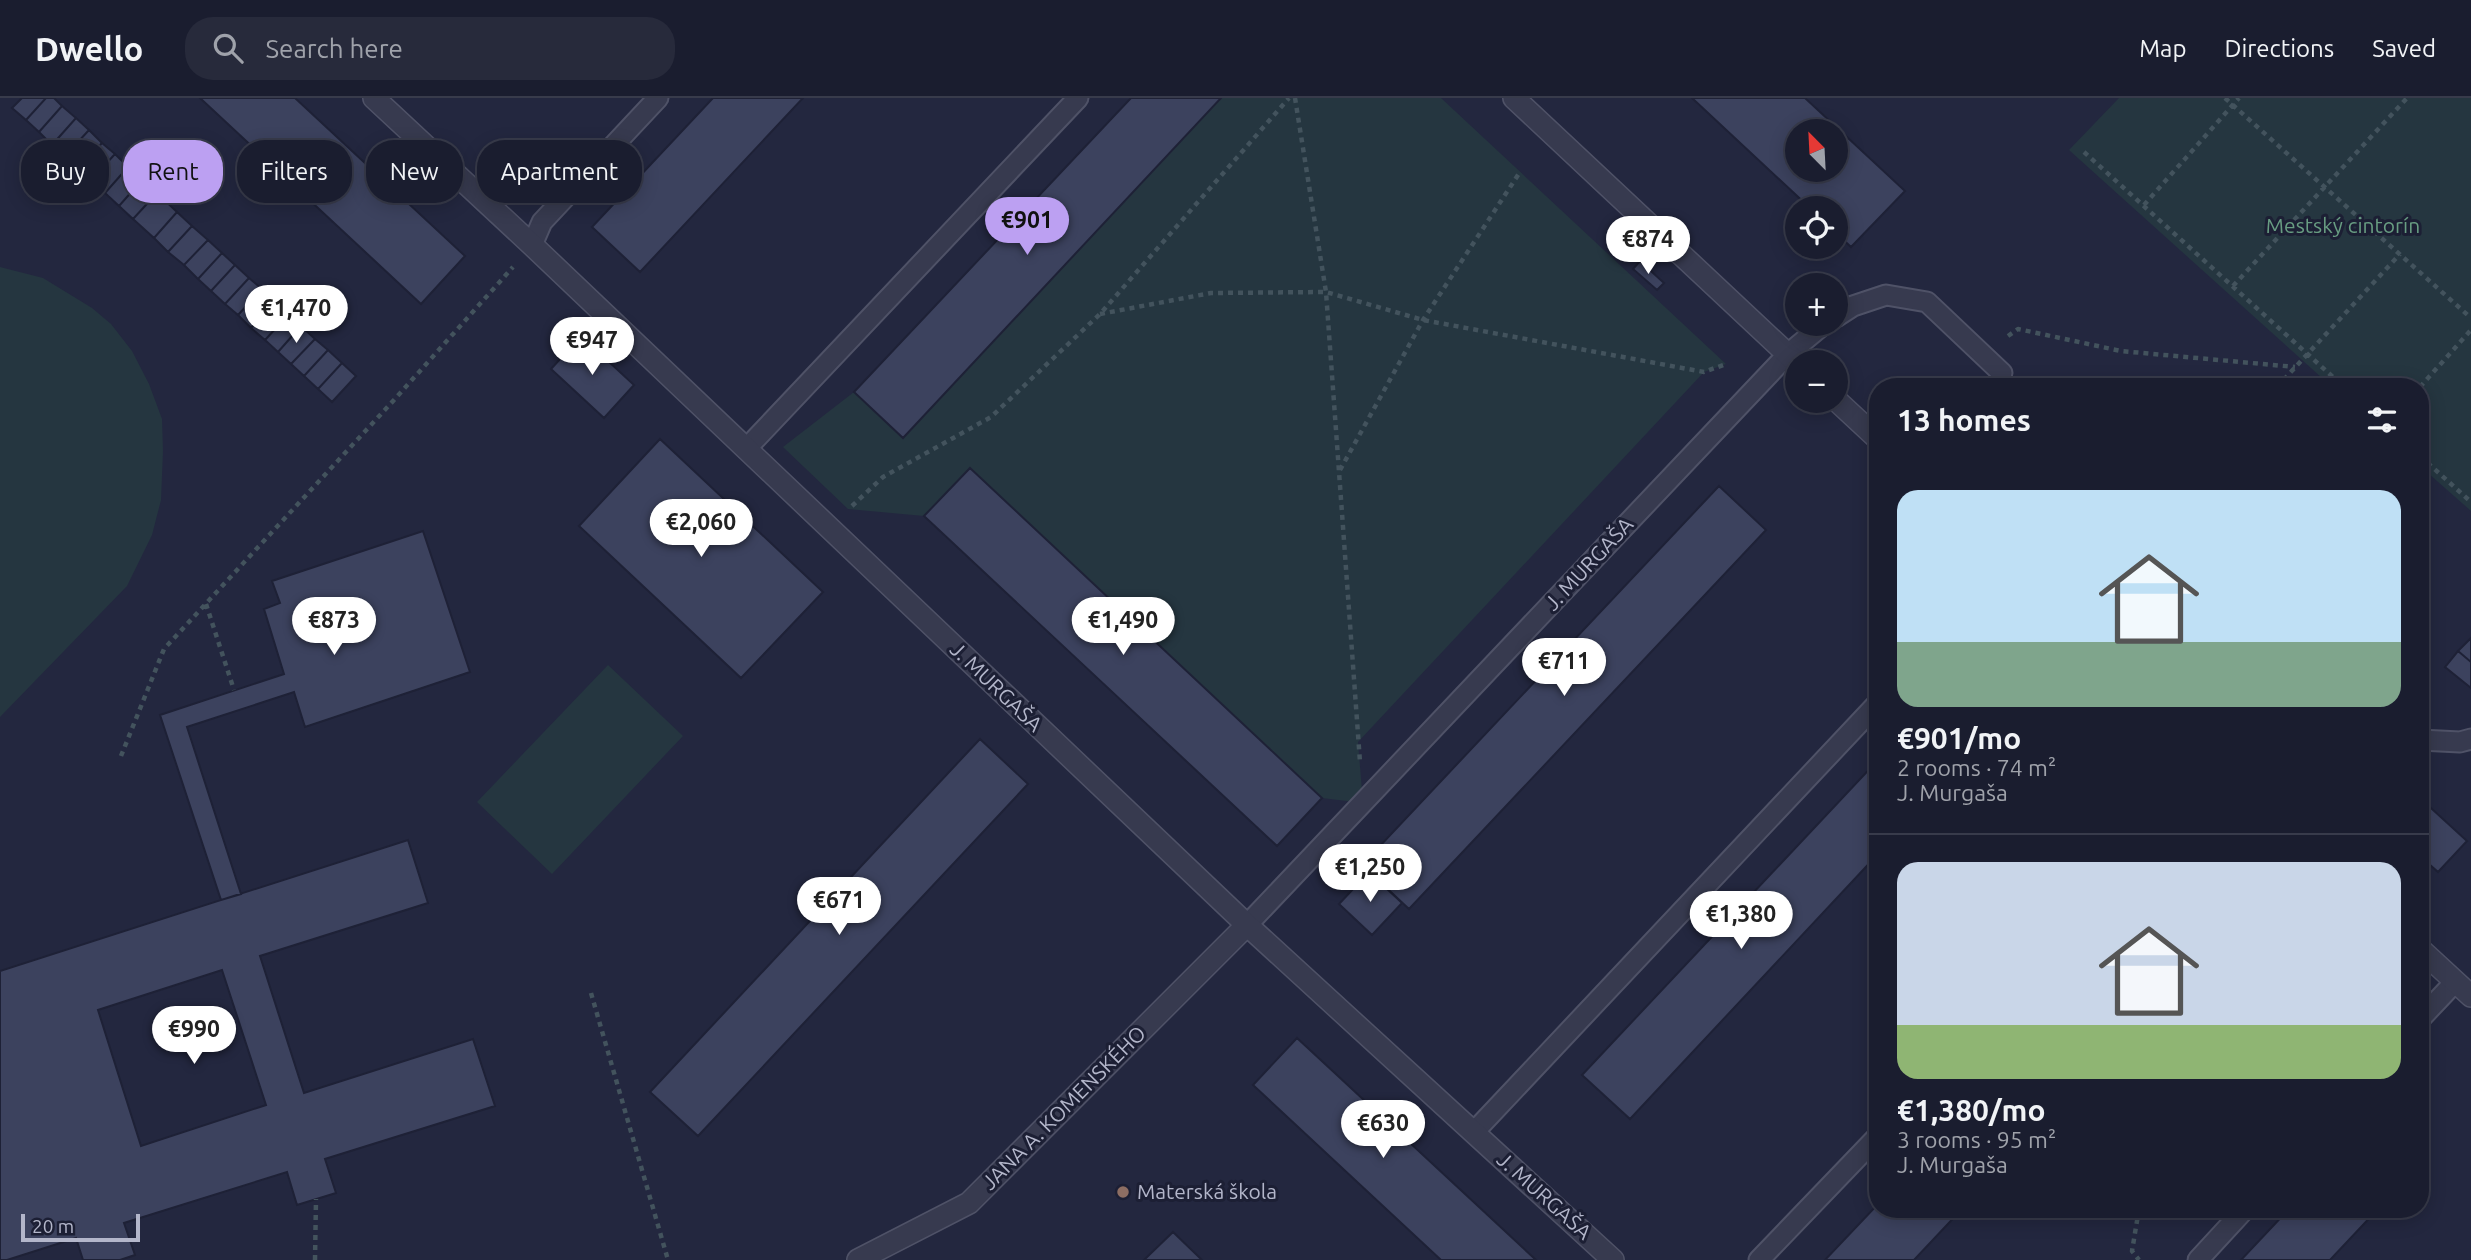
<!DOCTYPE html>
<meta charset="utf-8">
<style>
body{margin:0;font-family:Ubuntu,sans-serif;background:#272a3b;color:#f1f3f6;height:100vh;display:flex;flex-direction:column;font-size:26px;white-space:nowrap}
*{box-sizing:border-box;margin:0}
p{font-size:23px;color:#9fa2aa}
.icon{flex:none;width:38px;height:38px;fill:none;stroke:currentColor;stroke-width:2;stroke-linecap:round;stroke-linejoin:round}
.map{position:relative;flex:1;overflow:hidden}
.details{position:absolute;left:1869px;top:280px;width:560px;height:840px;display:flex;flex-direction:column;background:#1a1d2f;border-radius:28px;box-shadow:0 4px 18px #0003,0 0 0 2px #383b4b}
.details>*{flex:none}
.top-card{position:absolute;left:21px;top:42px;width:665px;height:63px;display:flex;gap:14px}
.needle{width:46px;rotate:336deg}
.buttons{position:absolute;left:1785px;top:21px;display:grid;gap:14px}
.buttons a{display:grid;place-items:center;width:63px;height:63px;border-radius:50%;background:#1a1d2f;box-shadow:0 4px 18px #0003,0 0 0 2px #383b4b;font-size:35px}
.scale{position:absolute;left:21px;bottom:18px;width:119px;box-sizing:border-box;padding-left:7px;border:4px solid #b3b6ca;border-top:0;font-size:19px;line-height:24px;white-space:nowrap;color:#b3b6ca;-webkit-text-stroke:5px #1c1f34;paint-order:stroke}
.price{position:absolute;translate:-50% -60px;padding:0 16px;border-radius:24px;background:#fff;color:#222;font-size:23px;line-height:46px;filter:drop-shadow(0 2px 4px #0008)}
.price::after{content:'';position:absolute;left:50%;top:42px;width:21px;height:16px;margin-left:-10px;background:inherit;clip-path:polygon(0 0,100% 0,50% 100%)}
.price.current{background:#bca0f2;color:#111}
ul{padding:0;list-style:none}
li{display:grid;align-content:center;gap:14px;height:371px;padding:0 28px}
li+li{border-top:2px solid #383b4b}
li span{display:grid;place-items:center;height:217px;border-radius:21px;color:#555}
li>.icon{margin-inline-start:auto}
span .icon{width:126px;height:126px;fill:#fffc;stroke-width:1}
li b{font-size:30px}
h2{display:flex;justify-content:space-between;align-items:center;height:84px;padding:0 28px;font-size:30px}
.pill{padding:0 24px;border-radius:28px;background:#1a1d2f;box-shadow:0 4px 18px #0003,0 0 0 2px #383b4b;font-size:24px;line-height:63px}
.pill.current{background:#bca0f2;color:#111}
header{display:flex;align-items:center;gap:42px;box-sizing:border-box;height:98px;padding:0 35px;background:#1a1d2f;border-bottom:2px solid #383b4b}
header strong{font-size:33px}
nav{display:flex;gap:38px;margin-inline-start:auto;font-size:24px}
.search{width:490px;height:63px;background:#272a3b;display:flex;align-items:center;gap:18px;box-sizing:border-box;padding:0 24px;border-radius:28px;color:#9fa2aa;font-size:26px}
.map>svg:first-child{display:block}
</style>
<header>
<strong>Dwello</strong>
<div class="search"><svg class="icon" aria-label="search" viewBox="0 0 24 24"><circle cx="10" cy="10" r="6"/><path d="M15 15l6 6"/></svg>Search here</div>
<nav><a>Map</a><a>Directions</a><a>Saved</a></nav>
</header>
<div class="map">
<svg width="2471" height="1162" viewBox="0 0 2471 1162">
<rect width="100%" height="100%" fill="#23273f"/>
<path fill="#253640" d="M1221,0h220l285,266 -22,8 -346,370 5,61 -41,-5 -352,-329 -46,47 -76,-7 -65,-62 71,-55 49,45z
M2119,0h352v413l-51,-45v-79h-88l-263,-237z
M0,169l43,11 49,30 19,16 21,27 17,33 13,35 1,32 -2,49 -9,35 -25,51 -127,131z
M608,567l75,71 -131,138 -75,-72z"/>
<path fill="#3c425e" stroke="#1e2136" stroke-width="2" fill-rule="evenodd" d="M22,0h24l-20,22 -14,-12z
M46,0h8l8,8 -23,26 -13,-12z
M200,0h95l170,158 -44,48z
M713,0h90l-163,174 -48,-45z
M1131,0h90l-318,340 -49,-46z
M1692,0h113l100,93 -54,56 -15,-14v-25h-26zM1797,33h39v39h-39z
M62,8l14,12 -24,27 -13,-13z
M76,20l13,12 -24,26 -13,-11z
M89,32l13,13 -24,26 -13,-13z
M102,45l13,11 -24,26 -13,-11z
M115,56l13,13 -23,26 -14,-13z
M128,69l14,13 -23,26 -14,-13z
M142,82l15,13 -24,26 -14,-13z
M157,95l20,19 -23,26 -21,-19z
M177,114l15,14 -24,26 -14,-14z
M192,128l16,14 -24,25 -16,-13z
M208,142l14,13 -24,26 -14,-14z
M222,155l13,12 -24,26 -13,-12z
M1640,163l24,22 -7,7 -24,-21z
M235,167l14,13 -24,26 -14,-13z
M249,180l13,11 -24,26 -13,-11z
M262,191l13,13 -24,26 -13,-13z
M275,204l14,12 -24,26 -14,-12z
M289,216l12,12 -23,26 -13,-12z
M301,228l14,13 -24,25 -13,-12z
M581,238l53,49 -30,33 -53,-49z
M315,241l13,11 -24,26 -13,-12z
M328,252l14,13 -24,26 -14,-13z
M342,265l14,13 -24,26 -14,-13z
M660,341l163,153 -82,86 -162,-152z
M970,370l352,330 -45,48 -353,-330z
M1719,388l47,44 -357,379 -47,-44z
M423,433l47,141 -165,55 -11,-35 -107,35 54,167 -20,6 -61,-185 124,-41 -20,-65 16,-6 -8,-22z
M2471,540v24l-13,-11z
M2458,553l13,11v26l-26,-21z
M980,641l48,45 -330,352 -48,-44z
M1878,662v94l-248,265 -48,-44z
M2420,700l47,43 -29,31 -18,-16z
M408,742l20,63 -168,53 44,137 169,-54 22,67 -170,53 11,34 -39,12 -10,-33 -163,51 11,32 -15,5h-37l-7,-22 -69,22h-7v-289zM222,872l44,135 -125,41 -43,-136z
M1369,774l33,31 -30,32 -33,-31z
M1297,940l41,38 198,184h-95l-188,-175z
M1878,1106v5h84l-48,51h-89z
M2289,1111h89l-48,51h-89z
M1173,1134l29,28h-58z"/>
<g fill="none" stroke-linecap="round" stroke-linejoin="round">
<g stroke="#4f5267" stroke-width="23">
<path id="service" d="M532,147l10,-23 116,-124
M1836,219l17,-11 33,-11 41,7 75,71
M746,351l332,-351
M2420,642l40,2 11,-3
M1247,827l541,-571 36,-30
M2420,921l35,-37
M1474,1034l404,-429
M1759,1162l119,-124
M2198,1162l47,-51"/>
</g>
<g stroke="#4f5267" stroke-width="24">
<path id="minor" d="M374,0l158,147 715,680 366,335
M1514,0l283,265
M1836,302l42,39
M2420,851l51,47
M858,1162l111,-57 278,-278"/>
</g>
<path stroke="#43535d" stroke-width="4.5" stroke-dasharray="5 5" stroke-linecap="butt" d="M1295,0l31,194 34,470
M2225,0l246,220
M2084,54l260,235
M2144,107l95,-107
M2233,188l174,-188
M1100,216l111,-21 115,-1 97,28 281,52 22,-8
M2008,238l10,-7 103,22 174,16
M2277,289l123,-133
M2420,289l51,-57
M2420,358l51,46
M1340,372l83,-150 97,-148
M852,408l31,-29 108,-60 109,-103 189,-216
M206,506l28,86
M121,658l43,-107 230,-249 119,-133
M591,895l77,267
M2139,1111l-7,42 7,9
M315,1162l1,-61"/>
<use href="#service" stroke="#373a4f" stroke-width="19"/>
<use href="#minor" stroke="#373a4f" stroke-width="21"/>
</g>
<circle fill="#8d6e63" stroke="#1c1f34" stroke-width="2.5" cx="1123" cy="1094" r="7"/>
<g text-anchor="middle" stroke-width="6" stroke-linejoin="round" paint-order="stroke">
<g font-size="21" fill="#689d82" stroke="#1c1f34">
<text x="2343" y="135">Mestský cintorín</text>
</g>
<g font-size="21" fill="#b3b6ca" stroke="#1c1f34">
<text transform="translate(1589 466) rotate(-47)" y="7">J. MURGAŠA</text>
<text transform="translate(996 589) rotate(44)" y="7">J. MURGAŠA</text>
<text transform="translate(1064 1010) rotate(-45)" y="7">JANA A. KOMENSKÉHO</text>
<text transform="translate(1544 1098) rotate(42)" y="7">J. MURGAŠA</text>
</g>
<g font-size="21" fill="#b3b6ca" stroke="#1c1f34" text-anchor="start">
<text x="1137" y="1101">Materská škola</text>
</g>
</g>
</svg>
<div class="buttons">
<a><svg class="needle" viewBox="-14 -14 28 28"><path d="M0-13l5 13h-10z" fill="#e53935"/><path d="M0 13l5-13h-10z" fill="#9fa2aa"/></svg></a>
<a><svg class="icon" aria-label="locate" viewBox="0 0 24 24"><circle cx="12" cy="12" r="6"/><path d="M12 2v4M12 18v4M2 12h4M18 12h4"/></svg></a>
<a>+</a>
<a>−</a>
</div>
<div class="scale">20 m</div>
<b class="price current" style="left:1027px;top:159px">€901</b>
<b class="price" style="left:1648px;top:178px">€874</b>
<b class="price" style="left:296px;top:247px">€1,470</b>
<b class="price" style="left:592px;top:279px">€947</b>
<b class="price" style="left:701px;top:461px">€2,060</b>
<b class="price" style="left:334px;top:559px">€873</b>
<b class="price" style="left:1123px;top:559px">€1,490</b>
<b class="price" style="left:1564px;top:600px">€711</b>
<b class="price" style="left:1370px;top:806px">€1,250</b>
<b class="price" style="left:839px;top:839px">€671</b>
<b class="price" style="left:1741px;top:853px">€1,380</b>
<b class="price" style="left:194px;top:968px">€990</b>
<b class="price" style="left:1383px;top:1062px">€630</b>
<div class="top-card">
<a class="pill">Buy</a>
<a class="pill current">Rent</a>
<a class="pill">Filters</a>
<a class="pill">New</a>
<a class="pill">Apartment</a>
</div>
<section class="details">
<h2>13 homes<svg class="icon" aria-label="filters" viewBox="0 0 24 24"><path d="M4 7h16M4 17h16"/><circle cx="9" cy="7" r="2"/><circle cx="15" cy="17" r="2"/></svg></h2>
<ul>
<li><span style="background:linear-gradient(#bfe0f5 70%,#7fa58c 0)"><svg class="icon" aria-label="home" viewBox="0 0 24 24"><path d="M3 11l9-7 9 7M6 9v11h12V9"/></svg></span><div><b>€901/mo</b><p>2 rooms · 74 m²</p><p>J. Murgaša</p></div></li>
<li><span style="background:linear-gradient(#c9d6e8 75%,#8fb573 0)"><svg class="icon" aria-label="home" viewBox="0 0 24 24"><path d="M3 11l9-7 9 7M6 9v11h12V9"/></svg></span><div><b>€1,380/mo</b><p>3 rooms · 95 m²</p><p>J. Murgaša</p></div></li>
</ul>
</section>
</div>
